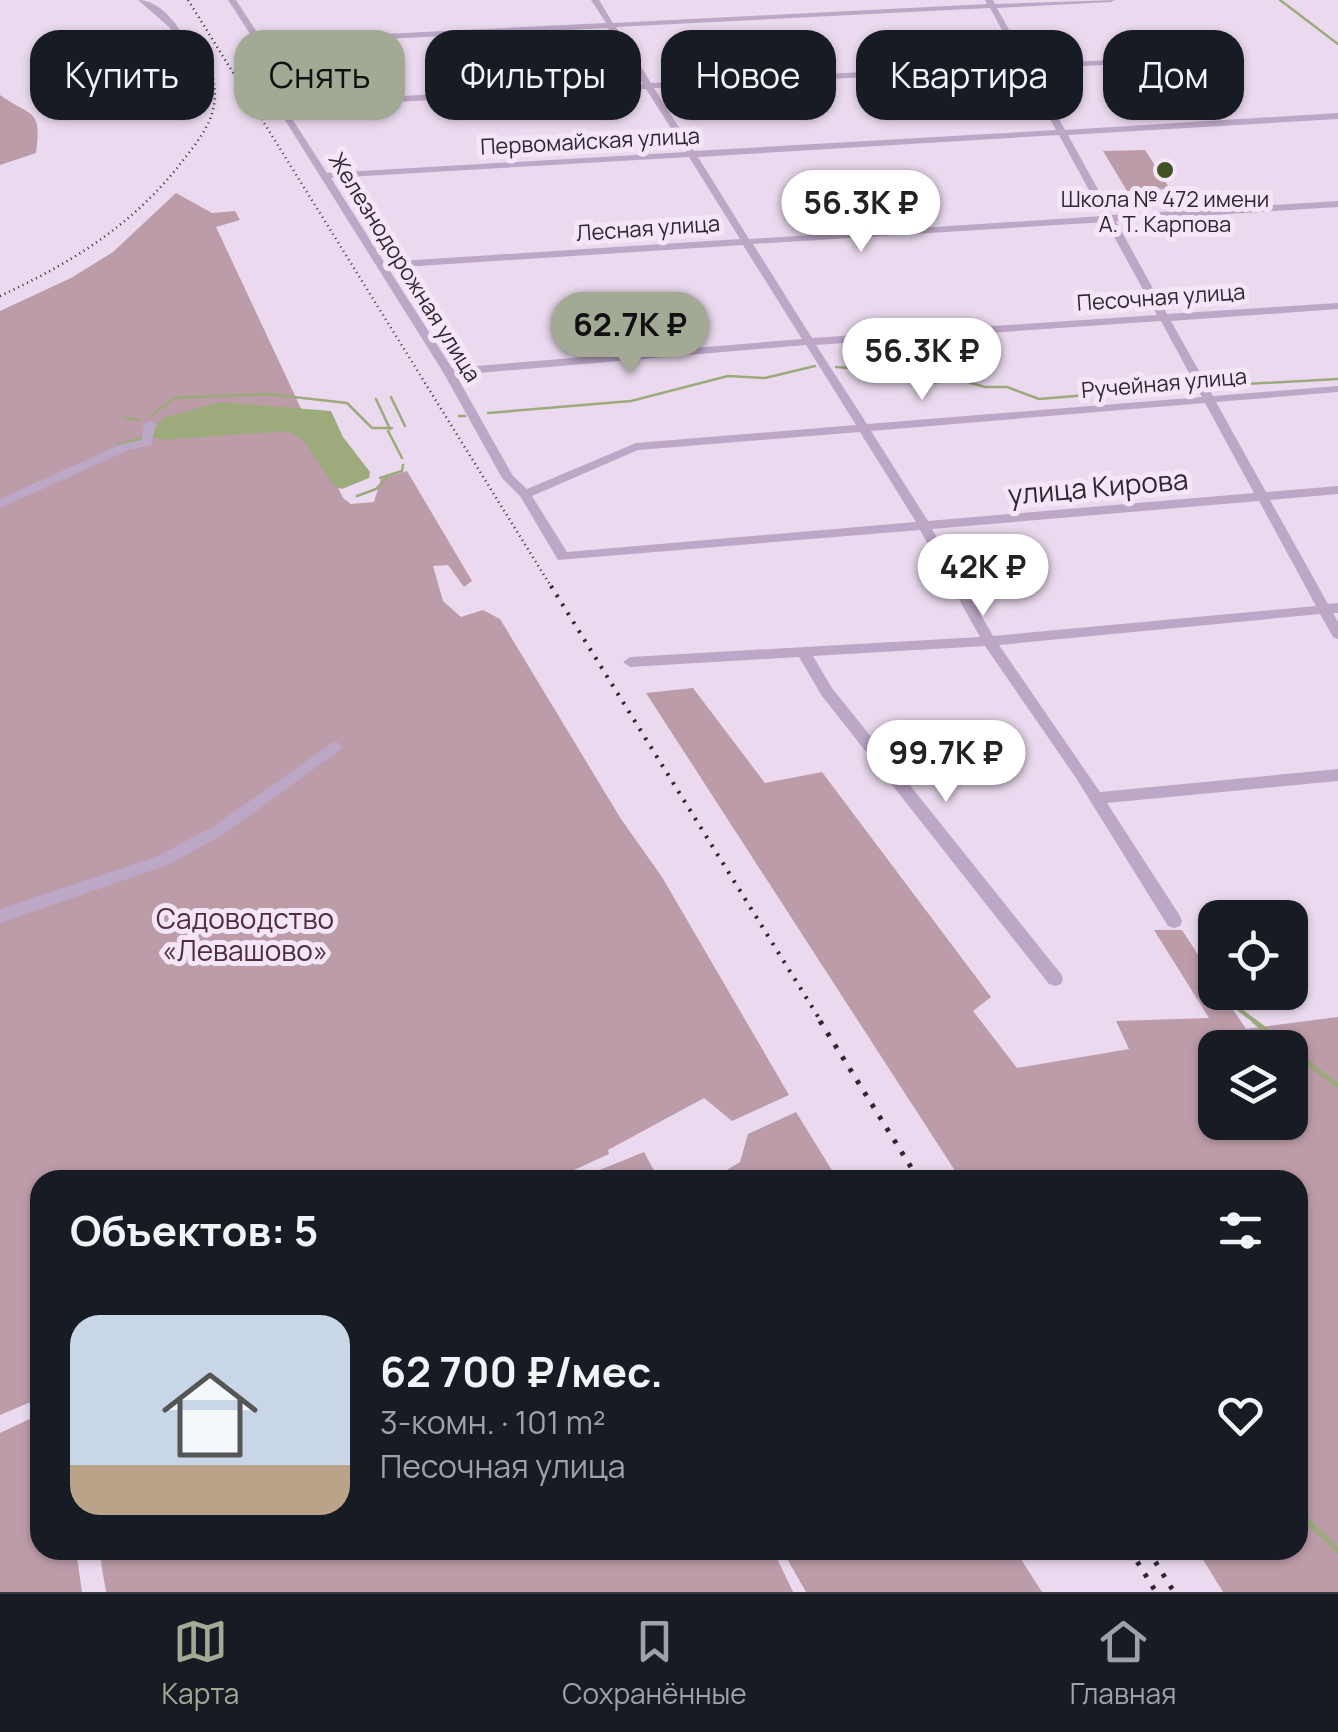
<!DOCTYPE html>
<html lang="ru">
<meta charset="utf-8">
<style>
body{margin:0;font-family:Manrope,sans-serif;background:#242831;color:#f1f3f6;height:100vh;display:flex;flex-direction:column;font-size:38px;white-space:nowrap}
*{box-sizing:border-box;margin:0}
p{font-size:32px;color:#9ea1a6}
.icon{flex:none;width:55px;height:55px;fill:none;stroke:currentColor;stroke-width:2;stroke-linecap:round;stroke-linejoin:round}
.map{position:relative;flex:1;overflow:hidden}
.drawer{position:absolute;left:30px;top:1170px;width:1278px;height:390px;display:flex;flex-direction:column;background:#171b24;border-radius:30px;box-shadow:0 2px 8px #0004}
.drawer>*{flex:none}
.hud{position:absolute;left:30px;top:30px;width:1280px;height:90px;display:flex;gap:20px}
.buttons{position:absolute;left:1198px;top:900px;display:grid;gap:20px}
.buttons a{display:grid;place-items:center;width:110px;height:110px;border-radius:20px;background:#171b24;box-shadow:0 2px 8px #0004;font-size:50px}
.price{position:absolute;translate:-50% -85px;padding:0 22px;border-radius:35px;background:#fff;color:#222;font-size:32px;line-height:65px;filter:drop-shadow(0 2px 5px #0008)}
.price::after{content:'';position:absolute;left:50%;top:60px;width:30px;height:22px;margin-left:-15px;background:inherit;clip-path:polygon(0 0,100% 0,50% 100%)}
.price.active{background:#a2aa96;color:#111}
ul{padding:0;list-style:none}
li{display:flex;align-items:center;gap:30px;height:250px;padding:0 40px}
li+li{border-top:2px solid #363941}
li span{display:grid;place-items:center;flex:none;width:280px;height:200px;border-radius:30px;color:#555}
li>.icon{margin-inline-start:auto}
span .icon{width:120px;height:120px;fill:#fffc;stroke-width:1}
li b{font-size:42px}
h2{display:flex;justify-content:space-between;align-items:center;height:120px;padding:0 40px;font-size:42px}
.tag{padding:0 35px;border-radius:30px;background:#171b24;box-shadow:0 2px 8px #0004;font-size:35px;line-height:90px}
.tag.active{background:#a2aa96;color:#111}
.menu{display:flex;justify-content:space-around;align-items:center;height:140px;border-top:2px solid #363941;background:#171b24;font-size:28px;color:#9ea1a6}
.menu a{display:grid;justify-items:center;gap:5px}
.menu .active{color:#a2aa96}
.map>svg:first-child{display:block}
</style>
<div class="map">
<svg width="1338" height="1592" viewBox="0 0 1338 1592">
<rect width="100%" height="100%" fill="#ebdaef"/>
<path fill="#bd9ca9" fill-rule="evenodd" d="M0,95c32,23 42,12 36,58l-36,12z
M1145,150l25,39 -43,2 -24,-40z
M176,193l36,20 23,-2 5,9 -24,7 127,271 8,6 23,-2 7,-23 26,-8 65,110 -8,6 -16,-22 -15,1 10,35 18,16 22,-7 17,9 121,200 41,58 127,218 -57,26 -28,-23 -96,52 1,4 -57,26h-512v218l-40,17v-1104l71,-33 42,-26z
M693,688l72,95 57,-11 169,225 -18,14 44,57 112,-19 -13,-28 93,-3 -55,-88h28l33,51v11l7,1 24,36 92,-12v575h-115l-26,-42h101v-370h-337l-315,-487zM1215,1048h75v74h-75z
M796,1112l42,68h-128l30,-18 8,-28z
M644,1152l15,28h-84z
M40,1414v136h36l6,42h-82v-159z
M99,1550h674l20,42h-687z
M782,1550h233l27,42h-236z"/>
<path fill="#9caa7c" d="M220,402l111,9 12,26 27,35 -1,6 -27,11 -8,-3 -30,-45 -15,-10 -127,9 -11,-4 8,-14 7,-5z"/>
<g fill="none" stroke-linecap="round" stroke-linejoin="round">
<path stroke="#9caa7c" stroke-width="2.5" d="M1280,0l58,44
M836,367l77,6 18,10 26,-4 28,8h22l32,12 144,-12
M1226,385l112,-6
M391,397l14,29
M376,399l14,30
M488,413l143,-12 97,-25 37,2 50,-12
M150,416l25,-18 92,-4 80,9 25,25h20
M459,416h6
M125,418l15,2
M388,431l14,27
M118,445l24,-7
M380,478l22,-7 1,-6
M357,496l19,-7 11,-11"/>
<path stroke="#9caa7c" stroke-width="4" d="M1232,1004l25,19"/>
<path stroke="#9caa7c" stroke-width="5" d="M1254,1021l35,27
M1290,1049l48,37
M1298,1511l40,40"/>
<path fill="#bda7c6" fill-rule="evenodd" d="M138,0c23,0 42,27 51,46l-30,18 17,43 9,11 -1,2h-6l-10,-12 -17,-45 30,-18 -12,-18z
M228,0h8l26,40 344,-17 -15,-23h8l14,23 374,-19 -2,-4h8l2,4 120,-4 -4,2 -114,6 31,56 204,-10 4,2 -4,2 -201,11 34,61 273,-17v6l-270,16 44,80 226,-14v6l-222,14 51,93 171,-11v6l-167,12 42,75 125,-10v6l-122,10 50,90 72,-6v8l-68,6 58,104 10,-1v10h-5l5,9v17l-5,-2 -13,-23 -321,31 101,147 238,-23v12l-231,22 73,113 2,5 -2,5 -6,2 -6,-2 -92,-148 -91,-132 -172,10 19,32 229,286 2,5 -2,5 -6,2 -6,-2 -227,-288 -23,-39 -169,10 -7,-5 7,-5 350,-20 -60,-107 -362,30 -38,-64 -18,-18 -59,-106 -160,-255 10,-17zM990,8l30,56 -369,19 -35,-56zM608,28l35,56 -342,17 -36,-56zM1023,69l33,61 -362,21 -40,-63zM646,89l40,63 -359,21 -36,-56 6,-10zM1059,135l44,81 -354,23 -51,-82zM689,157l51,82 -356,23 -53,-84zM1106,222l51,93 -345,23 -59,-94zM743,245l59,94 -350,29 -64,-100zM1161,321l41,76 -335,27 -51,-79zM806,345l50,80 -220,18 -109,46 -14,-13 -57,-101zM1205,403l49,90 -326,28 -57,-90zM860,432l56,90 -349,30 -35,-56 106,-46zM1259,501l57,105 -323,30 -61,-107z
M150,421l6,3 -5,21 -22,5 -129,58v-9l121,-55 21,-4 2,-16z
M335,741l7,5 -2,4 -116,84 -54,30 -170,59v-14l158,-53 56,-30z"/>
<path stroke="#2e2733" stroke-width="2.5" stroke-dasharray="1 4" stroke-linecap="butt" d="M188,0l364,588
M0,296c73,-34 135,-72 184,-137 12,-15 27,-34 30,-54 4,-22 -7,-47 -12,-68"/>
<path stroke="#2e2733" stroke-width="4" stroke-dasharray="2.5 8" stroke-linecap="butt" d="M551,586l271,437"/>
<path stroke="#2e2733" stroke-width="5" stroke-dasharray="4 10" stroke-linecap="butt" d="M820,1021l99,159
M1130,1550l26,42
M1148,1550l26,42"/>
</g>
<circle fill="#415120" stroke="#f4e6f7" stroke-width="4" cx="1165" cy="170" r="10"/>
<g text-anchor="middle" stroke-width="10" stroke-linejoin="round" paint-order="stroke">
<g font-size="22" fill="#2e2733" stroke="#f4e6f7">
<text transform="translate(590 141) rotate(-3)" y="8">Первомайская улица</text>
<text transform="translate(648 228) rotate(-4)" y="8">Лесная улица</text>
<text transform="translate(405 267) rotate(58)" y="8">Железнодорожная улица</text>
<text transform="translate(1161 297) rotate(-4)" y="8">Песочная улица</text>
<text transform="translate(1164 383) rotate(-5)" y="8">Ручейная улица</text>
</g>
<g font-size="22" fill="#2e2733" stroke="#f4e6f7">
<text x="1165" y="207">Школа № 472 имени<tspan x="1165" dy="25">А. Т. Карпова</tspan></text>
</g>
<g font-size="28" fill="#2e2733" stroke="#f4e6f7">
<text transform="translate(1098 487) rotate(-5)" y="10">улица Кирова</text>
</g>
<g font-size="28" fill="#502d3a" stroke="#f4e6f7">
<text x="245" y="929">Садоводство<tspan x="245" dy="32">«Левашово»</tspan></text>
</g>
</g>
</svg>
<div class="buttons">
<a><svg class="icon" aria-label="locate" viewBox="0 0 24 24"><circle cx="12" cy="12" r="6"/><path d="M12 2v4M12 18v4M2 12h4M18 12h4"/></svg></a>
<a><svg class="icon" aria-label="layers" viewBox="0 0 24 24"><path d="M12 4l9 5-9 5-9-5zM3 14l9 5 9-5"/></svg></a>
</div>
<b class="price" style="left:861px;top:255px">56.3K ₽</b>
<b class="price active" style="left:630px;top:377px">62.7K ₽</b>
<b class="price" style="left:922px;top:403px">56.3K ₽</b>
<b class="price" style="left:983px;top:619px">42K ₽</b>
<b class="price" style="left:946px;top:805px">99.7K ₽</b>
<div class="hud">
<a class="tag">Купить</a>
<a class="tag active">Снять</a>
<a class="tag">Фильтры</a>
<a class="tag">Новое</a>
<a class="tag">Квартира</a>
<a class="tag">Дом</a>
</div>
<section class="drawer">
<h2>Объектов: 5<svg class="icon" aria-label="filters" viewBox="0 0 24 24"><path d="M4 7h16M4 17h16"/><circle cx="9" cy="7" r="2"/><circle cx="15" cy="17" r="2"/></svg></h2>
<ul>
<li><span style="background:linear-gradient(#c9d6e8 75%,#b9a48a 0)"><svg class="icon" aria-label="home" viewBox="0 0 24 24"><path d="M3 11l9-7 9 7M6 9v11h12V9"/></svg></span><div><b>62 700 ₽/мес.</b><p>3-комн. · 101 m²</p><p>Песочная улица</p></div><svg class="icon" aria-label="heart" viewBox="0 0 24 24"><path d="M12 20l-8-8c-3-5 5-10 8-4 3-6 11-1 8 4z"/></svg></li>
</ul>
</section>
</div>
<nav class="menu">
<a class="active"><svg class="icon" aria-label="map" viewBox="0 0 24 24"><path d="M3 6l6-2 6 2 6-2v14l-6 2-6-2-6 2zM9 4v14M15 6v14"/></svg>Карта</a>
<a><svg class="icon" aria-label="saved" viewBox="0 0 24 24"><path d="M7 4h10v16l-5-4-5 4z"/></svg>Сохранённые</a>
<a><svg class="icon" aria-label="home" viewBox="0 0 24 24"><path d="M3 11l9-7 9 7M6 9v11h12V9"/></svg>Главная</a>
</nav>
